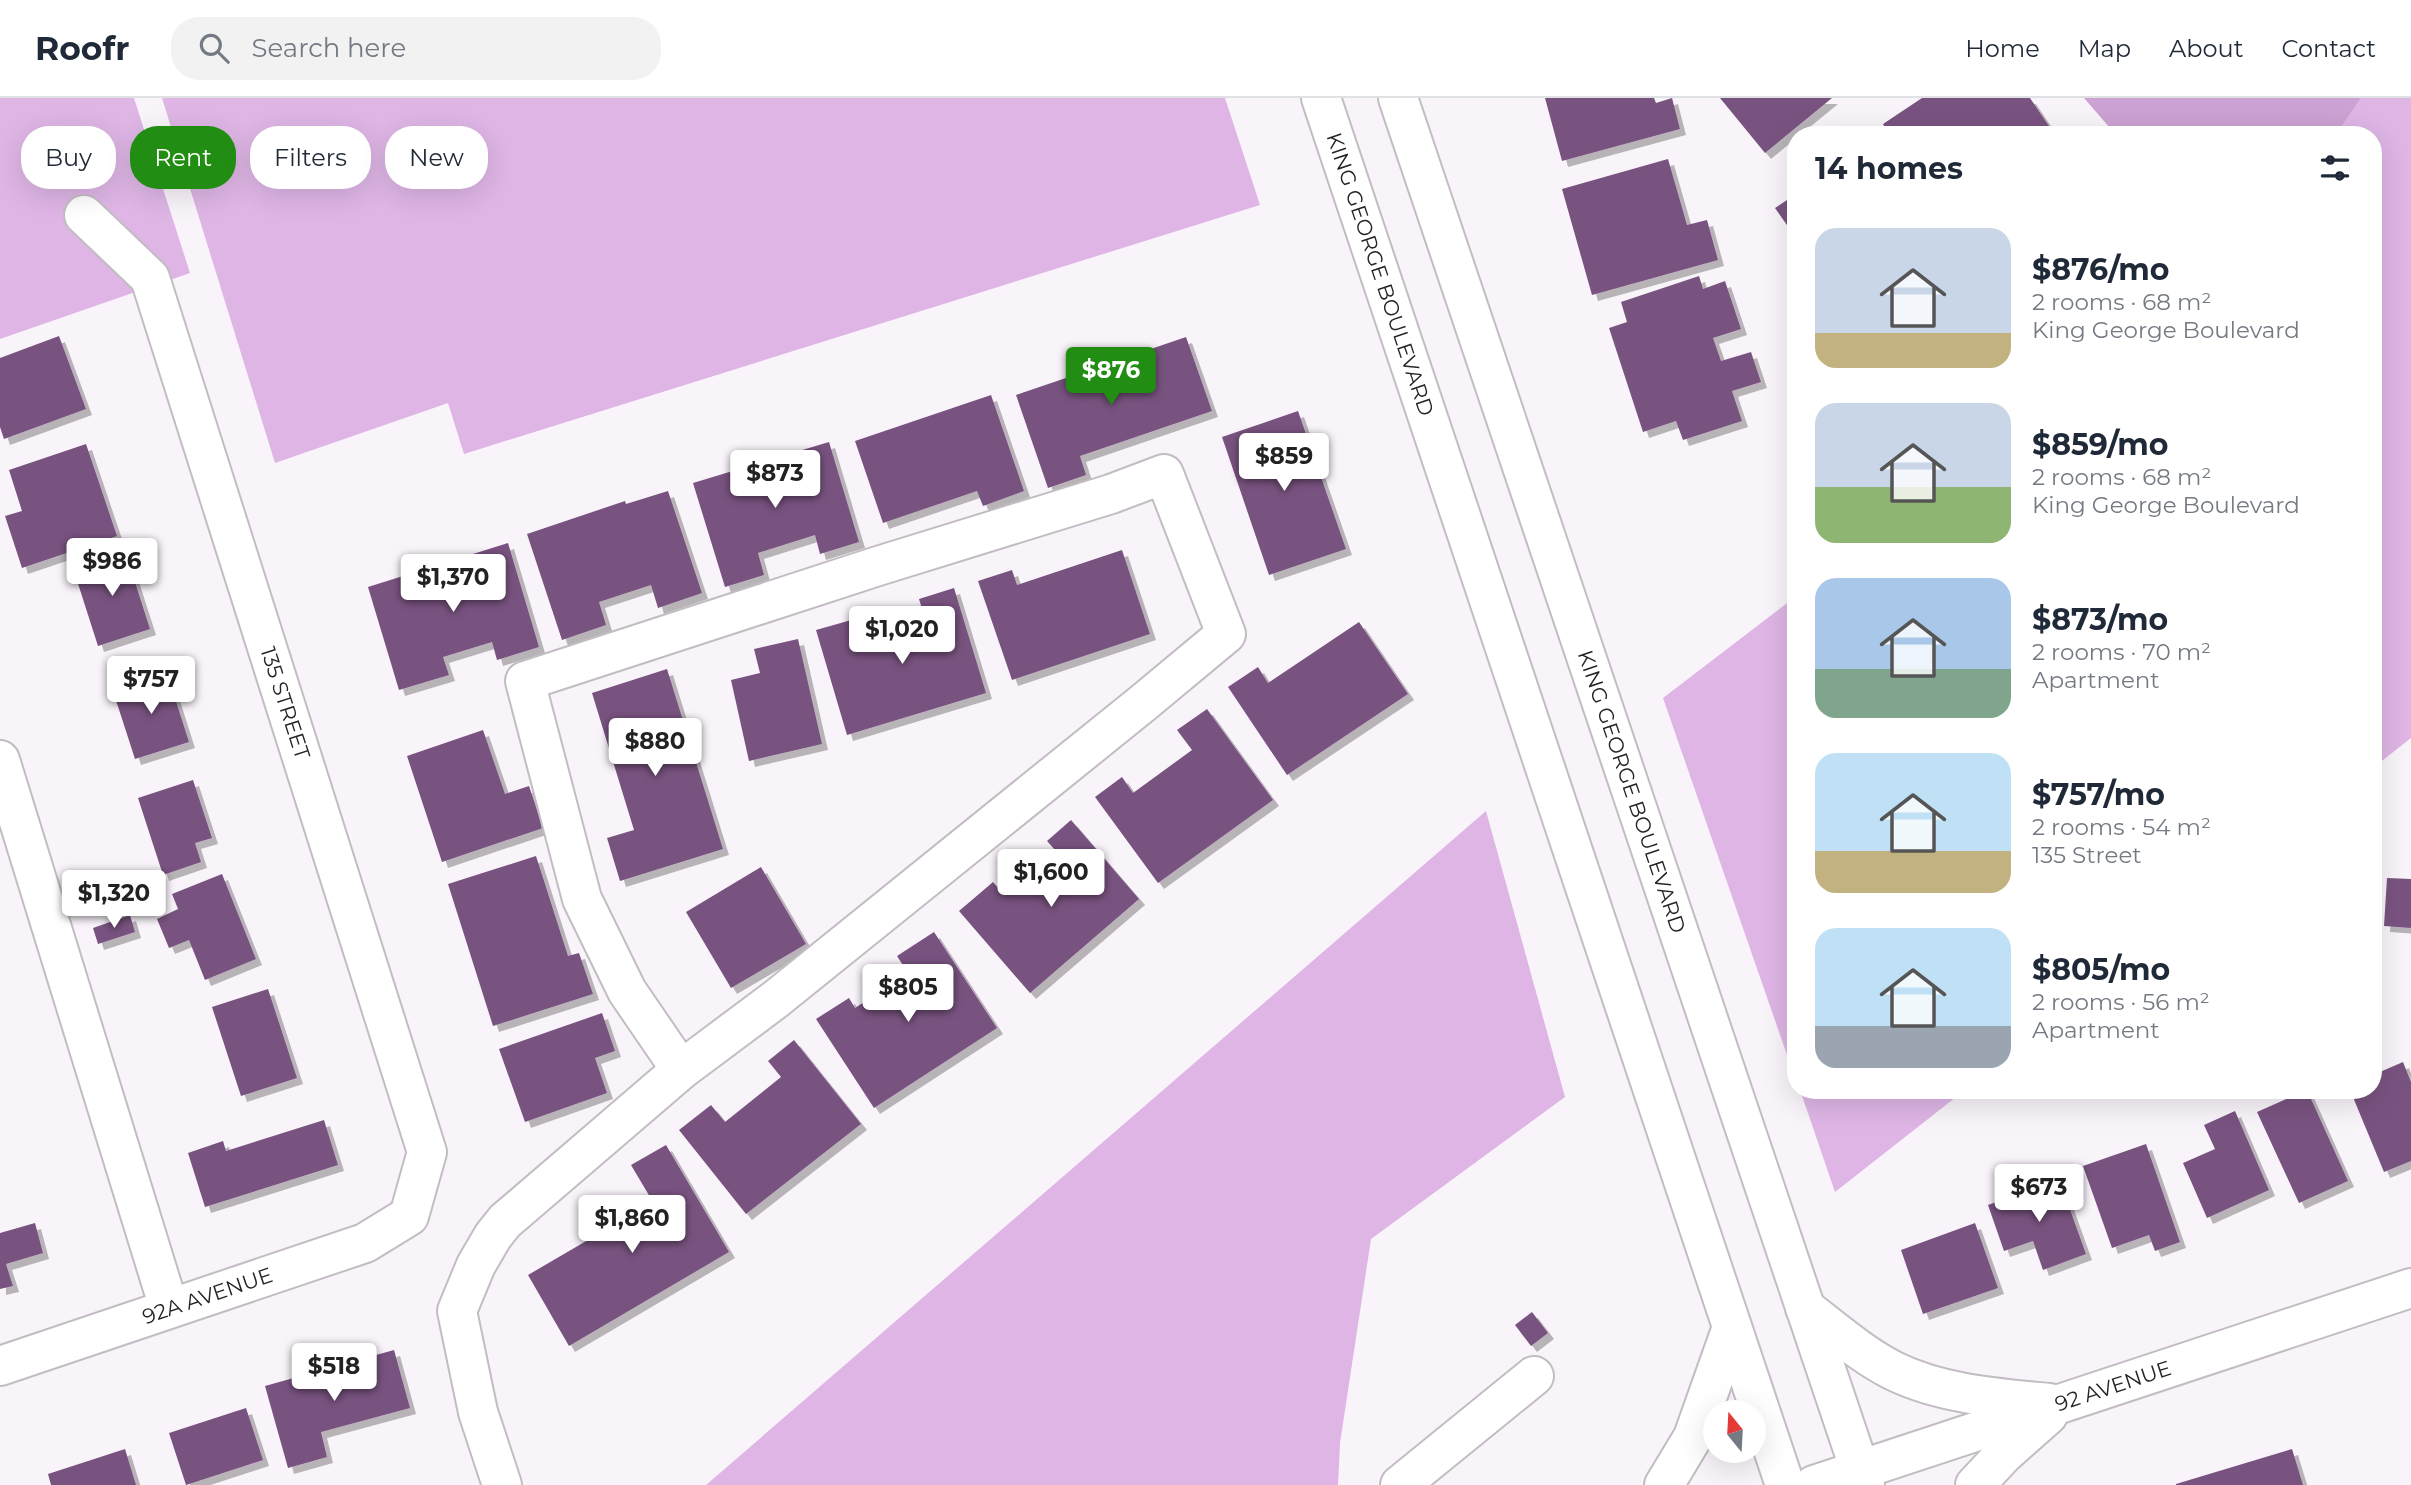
<!DOCTYPE html>
<meta charset="utf-8">
<style>
body{margin:0;font-family:Montserrat,sans-serif;background:#f2f2f3;color:#1f2937;height:100vh;display:flex;flex-direction:column;font-size:26px;white-space:nowrap}
*{box-sizing:border-box;margin:0}
p{font-size:23px;color:#747a83}
.icon{flex:none;width:38px;height:38px;fill:none;stroke:currentColor;stroke-width:2;stroke-linecap:round;stroke-linejoin:round}
.map{position:relative;flex:1;overflow:hidden}
.side{position:absolute;left:1787px;top:28px;width:595px;height:973px;display:flex;flex-direction:column;background:#fff;border-radius:28px;box-shadow:0 7px 28px #0002}
.side>*{flex:none}
.guide{position:absolute;left:21px;top:28px;width:665px;height:63px;display:flex;gap:14px}
.needle{width:46px;rotate:342deg}
.buttons{position:absolute;left:1703px;top:1302px;display:grid;gap:14px}
.buttons a{display:grid;place-items:center;width:63px;height:63px;border-radius:50%;background:#fff;box-shadow:0 7px 28px #0002;font-size:35px}
.price{position:absolute;translate:-50% -60px;padding:0 16px;border-radius:7px;background:#fff;color:#222;font-size:23px;line-height:46px;filter:drop-shadow(0 2px 4px #0008)}
.price::after{content:'';position:absolute;left:50%;top:42px;width:21px;height:16px;margin-left:-10px;background:inherit;clip-path:polygon(0 0,100% 0,50% 100%)}
.price.current{background:#218e13;color:#fff}
ul{padding:0;list-style:none}
li{display:flex;align-items:center;gap:21px;height:175px;padding:0 28px}
li span{display:grid;place-items:center;flex:none;width:196px;height:140px;border-radius:21px;color:#555}
li>.icon{margin-inline-start:auto}
span .icon{width:84px;height:84px;fill:#fffc;stroke-width:1}
li b{font-size:30px}
h2{display:flex;justify-content:space-between;align-items:center;height:84px;padding:0 28px;font-size:30px}
.tag{padding:0 24px;border-radius:28px;background:#fff;box-shadow:0 7px 28px #0002;font-size:24px;line-height:63px}
.tag.current{background:#218e13;color:#fff}
header{display:flex;align-items:center;gap:42px;box-sizing:border-box;height:98px;padding:0 35px;background:#fff;border-bottom:2px solid #e0e1e3}
header strong{font-size:33px}
nav{display:flex;gap:38px;margin-inline-start:auto;font-size:24px}
.search{width:490px;height:63px;background:#f2f2f3;display:flex;align-items:center;gap:18px;box-sizing:border-box;padding:0 24px;border-radius:28px;color:#747a83;font-size:26px}
.map>svg:first-child{display:block}
</style>
<header>
<strong>Roofr</strong>
<div class="search"><svg class="icon" aria-label="search" viewBox="0 0 24 24"><circle cx="10" cy="10" r="6"/><path d="M15 15l6 6"/></svg>Search here</div>
<nav><a>Home</a><a>Map</a><a>About</a><a>Contact</a></nav>
</header>
<div class="map">
<svg width="2411" height="1387" viewBox="0 0 2411 1387">
<defs>
<filter id="shadow"><feDropShadow dx="6" dy="6" stdDeviation="0" flood-color="#0004"/></filter>
</defs>
<rect width="100%" height="100%" fill="#f9f4fa"/>
<path fill="#deb5e5" d="M0,0h134l56,175 -190,66z
M162,0h1063l35,107 -796,249 -16,-51 -173,60z
M2361,0h50v640l-38,30v-633h-37z
M1795,499v481l-132,-380z
M1486,713l79,286 -194,142 -31,204 -2,42h-632z
M1800,992h165l-130,102z"/>
<path fill="#cca1d3" d="M2084,0h277l-25,37h-220z"/>
<path fill="#795280" filter="url(#shadow)" d="M1545,0h109l2,5 16,-5 8,31 -118,32z
M1720,0h112l-67,55z
M1922,0h108l25,37h-166l-6,-11z
M1668,61l19,66 20,-5 11,40 -126,35 -30,-106z
M1796,96v44l-21,-30z
M1699,178l4,13 22,-8 16,48 -28,9 8,23 30,-9 10,30 -29,9 10,30 -59,19 -7,-19 -33,11 -34,-104 18,-6 -6,-20z
M1796,193v15l-7,-11z
M59,238l27,73 -82,30 -4,-12v-69z
M1186,239l26,74 -132,45 6,19 -38,13 -32,-93z
M991,297l33,96 -41,15 -6,-15 -94,32 -28,-82z
M1298,313l48,138 -77,26 -47,-138z
M829,344l30,100 -39,12 -5,-19 -57,18 6,22 -39,12 -32,-104z
M86,346l31,92 -95,32 -17,-52 17,-5 -13,-41z
M668,393l34,102 -44,15 -7,-23 -52,17 7,23 -44,15 -35,-106 98,-33 1,3z
M508,445l31,104 -42,13 -5,-18 -49,15 6,18 -50,15 -31,-103z
M1122,452l28,84 -138,46 -34,-99 34,-11 5,15z
M125,453l25,78 -52,17 -25,-78z
M954,490l32,105 -139,42 -31,-105 39,-11 6,18 64,-19 -6,-19z
M1359,524l49,72 -121,81 -59,-88 30,-20 10,16z
M798,541l24,105 -73,17 -18,-81 29,-7 -6,-24z
M667,571l56,180 -103,32 -13,-43 27,-8 -42,-137z
M167,575l22,69 -54,17 -22,-68z
M1207,611l66,91 -115,83 -63,-86 27,-20 11,16 59,-43 -15,-20z
M483,632l22,64 24,-8 14,42 -101,34 -35,-106z
M193,682l19,58 -17,5 6,19 -38,13 -25,-77z
M1071,722l68,79 -109,94 -71,-82 34,-29 11,13 51,-45 -8,-9z
M536,758l32,100 11,-3 14,41 -100,32 -45,-142z
M761,769l45,77 -75,44 -45,-76z
M222,776l34,85 -51,21 -16,-40 -20,8 -12,-29 21,-10 -6,-15z
M2387,780l24,1v49l-27,-2z
M130,817l5,17 -37,12 -5,-16z
M934,834l63,96 -123,80 -58,-89 33,-21 6,10 53,-35 -11,-17z
M268,891l29,89 -56,18 -29,-89z
M602,915l13,38 -20,7 12,35 -82,29 -26,-73z
M794,942l67,84 -115,90 -67,-84 32,-25 14,17 56,-45 -13,-16z
M2403,964l8,20v79l-27,11 -34,-82h23v-15z
M2307,992l41,91 -49,22 -42,-91z
M2235,1013l34,79 -62,28 -24,-55 32,-14 -11,-24z
M324,1022l14,45 -133,42 -17,-54 35,-12 3,10z
M2146,1046l34,98 -25,9 -6,-16 -37,13 -29,-82z
M666,1047l63,107 -160,94 -41,-71 125,-73 -22,-37z
M2059,1081l27,75 -43,16 -10,-29 -29,10 -16,-46z
M35,1125l8,30 -37,11 7,22 -13,3v-56z
M1975,1125l23,65 -75,26 -22,-64z
M1532,1214l16,21 -17,13 -16,-21z
M394,1252l16,58 -89,24 6,25 -39,11 -23,-82z
M246,1310l17,52 -77,25 -17,-52z
M125,1351l11,36h-85l-3,-11z
M2292,1351l11,36h-127v-1z"/>
<g fill="none" stroke-linecap="round" stroke-linejoin="round">
<g stroke="#c2bdc2" stroke-width="42">
<g id="minor">
<path d="M0,662l169,548"/>
<path id="s1" d="M0,1268l365,-123 44,-27 18,-64 -277,-874 -66,-63"/>
<path d="M502,1387l-24,-73 -21,-101 19,-46 17,-29 12,-15 176,-151 95,-71 367,-296 83,-69 -62,-160 -53,20 -233,72 -353,115 57,218 45,92 54,79"/>
<path d="M1400,1387l134,-109"/>
</g>
</g>
<g stroke="#c2bdc2" stroke-width="42">
<g id="major">
<path id="s2" d="M1321,0l464,1387"/>
<path id="s3" d="M1398,0l467,1387"/>
<path d="M1805,1210c29,22 57,47 89,63 47,23 103,27 155,32"/>
<path d="M1664,1387l29,-48 39,-110"/>
<path id="s4" d="M1814,1387l597,-197"/>
<path d="M1975,1387l29,-31 44,-39"/>
</g>
</g>
<use href="#minor" stroke="#fff" stroke-width="38"/>
<use href="#major" stroke="#fff" stroke-width="38"/>
</g>
<g text-anchor="middle" stroke-width="7" stroke-linejoin="round" paint-order="stroke">
<g font-size="21" fill="#252325" stroke="#fff">
<text dy="7" stroke="none"><textPath href="#s2" startOffset="186">KING GEORGE BOULEVARD</textPath></text>
<text transform="translate(285 605) rotate(72)" y="7">135 STREET</text>
<text dy="7" stroke="none"><textPath href="#s3" startOffset="732">KING GEORGE BOULEVARD</textPath></text>
<text dy="7" stroke="none"><textPath href="#s1" startOffset="219">92A AVENUE</textPath></text>
<text dy="7" stroke="none"><textPath href="#s4" startOffset="315">92 AVENUE</textPath></text>
</g>
</g>
</svg>
<div class="buttons">
<a><svg class="needle" viewBox="-14 -14 28 28"><path d="M0-13l5 13h-10z" fill="#e53935"/><path d="M0 13l5-13h-10z" fill="#747a83"/></svg></a>
</div>
<b class="price current" style="left:1111px;top:309px">$876</b>
<b class="price" style="left:1284px;top:395px">$859</b>
<b class="price" style="left:775px;top:412px">$873</b>
<b class="price" style="left:112px;top:500px">$986</b>
<b class="price" style="left:453px;top:516px">$1,370</b>
<b class="price" style="left:902px;top:568px">$1,020</b>
<b class="price" style="left:151px;top:618px">$757</b>
<b class="price" style="left:655px;top:680px">$880</b>
<b class="price" style="left:1051px;top:811px">$1,600</b>
<b class="price" style="left:114px;top:832px">$1,320</b>
<b class="price" style="left:908px;top:926px">$805</b>
<b class="price" style="left:2039px;top:1126px">$673</b>
<b class="price" style="left:632px;top:1157px">$1,860</b>
<b class="price" style="left:334px;top:1305px">$518</b>
<div class="guide">
<a class="tag">Buy</a>
<a class="tag current">Rent</a>
<a class="tag">Filters</a>
<a class="tag">New</a>
</div>
<section class="side">
<h2>14 homes<svg class="icon" aria-label="filters" viewBox="0 0 24 24"><path d="M4 7h16M4 17h16"/><circle cx="9" cy="7" r="2"/><circle cx="15" cy="17" r="2"/></svg></h2>
<ul>
<li><span style="background:linear-gradient(#c9d6e8 75%,#c2b280 0)"><svg class="icon" aria-label="home" viewBox="0 0 24 24"><path d="M3 11l9-7 9 7M6 9v11h12V9"/></svg></span><div><b>$876/mo</b><p>2 rooms · 68 m²</p><p>King George Boulevard</p></div></li>
<li><span style="background:linear-gradient(#c9d6e8 60%,#8fb573 0)"><svg class="icon" aria-label="home" viewBox="0 0 24 24"><path d="M3 11l9-7 9 7M6 9v11h12V9"/></svg></span><div><b>$859/mo</b><p>2 rooms · 68 m²</p><p>King George Boulevard</p></div></li>
<li><span style="background:linear-gradient(#a9c7e8 65%,#7fa58c 0)"><svg class="icon" aria-label="home" viewBox="0 0 24 24"><path d="M3 11l9-7 9 7M6 9v11h12V9"/></svg></span><div><b>$873/mo</b><p>2 rooms · 70 m²</p><p>Apartment</p></div></li>
<li><span style="background:linear-gradient(#bfe0f5 70%,#c2b280 0)"><svg class="icon" aria-label="home" viewBox="0 0 24 24"><path d="M3 11l9-7 9 7M6 9v11h12V9"/></svg></span><div><b>$757/mo</b><p>2 rooms · 54 m²</p><p>135 Street</p></div></li>
<li><span style="background:linear-gradient(#bfe0f5 70%,#9aa5b1 0)"><svg class="icon" aria-label="home" viewBox="0 0 24 24"><path d="M3 11l9-7 9 7M6 9v11h12V9"/></svg></span><div><b>$805/mo</b><p>2 rooms · 56 m²</p><p>Apartment</p></div></li>
</ul>
</section>
</div>
